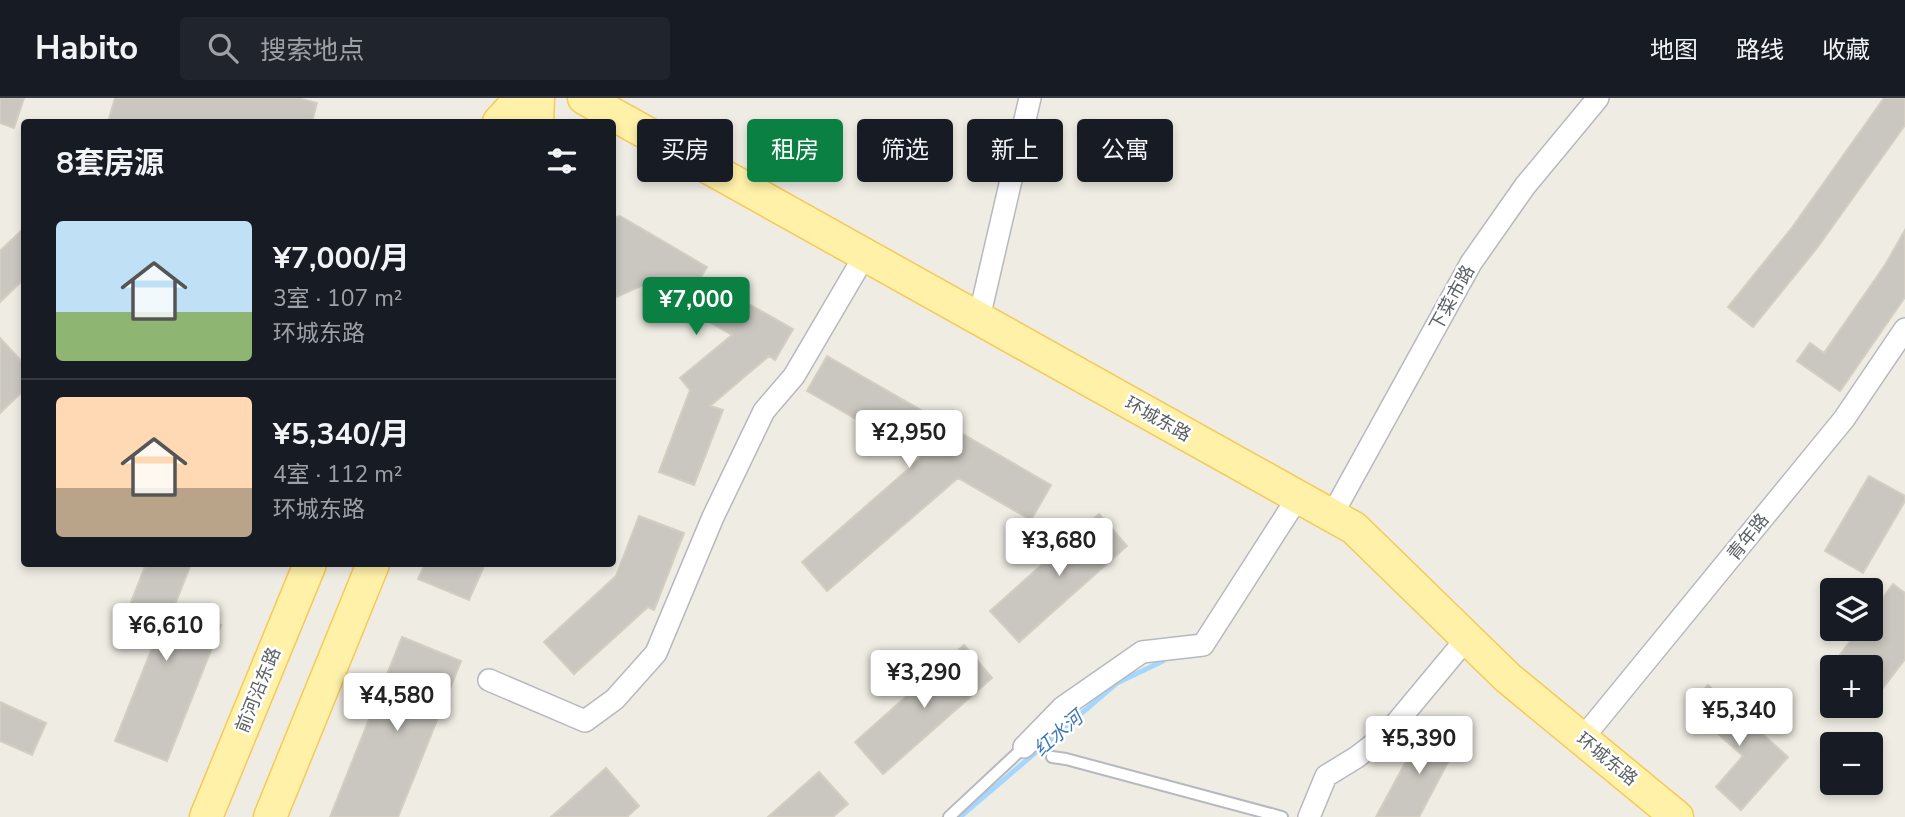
<!DOCTYPE html>
<html lang="zh">
<meta charset="utf-8">
<style>
body{margin:0;font-family:"Nunito Sans","Noto Sans SC",sans-serif;background:#20242c;color:#f1f3f6;height:100vh;display:flex;flex-direction:column;font-size:26px;white-space:nowrap}
*{box-sizing:border-box;margin:0}
p{font-size:23px;color:#9ea1a6}
.icon{flex:none;width:38px;height:38px;fill:none;stroke:currentColor;stroke-width:2;stroke-linecap:round;stroke-linejoin:round}
.map{position:relative;flex:1;overflow:hidden}
.side{position:absolute;left:21px;top:21px;width:595px;height:448px;display:flex;flex-direction:column;background:#171b24;border-radius:7px;box-shadow:0 4px 10px #0003}
.side>*{flex:none}
.top-card{position:absolute;left:637px;top:21px;width:665px;height:63px;display:flex;gap:14px}
.fabs{position:absolute;left:1820px;top:480px;display:grid;gap:14px}
.fabs a{display:grid;place-items:center;width:63px;height:63px;border-radius:7px;background:#171b24;box-shadow:0 4px 10px #0003;font-size:35px}
.price{position:absolute;translate:-50% -60px;padding:0 16px;border-radius:7px;background:#fff;color:#222;font-size:23px;line-height:46px;filter:drop-shadow(0 2px 4px #0008)}
.price::after{content:'';position:absolute;left:50%;top:42px;width:21px;height:16px;margin-left:-10px;background:inherit;clip-path:polygon(0 0,100% 0,50% 100%)}
.price.active{background:#0b8043;color:#fff}
ul{padding:0;list-style:none}
li{display:flex;align-items:center;gap:21px;height:175px;padding:0 35px}
li+li{border-top:2px solid #363941}
li span{display:grid;place-items:center;flex:none;width:196px;height:140px;border-radius:7px;color:#555}
li>.icon{margin-inline-start:auto}
span .icon{width:84px;height:84px;fill:#fffc;stroke-width:1}
li b{font-size:30px}
h2{display:flex;justify-content:space-between;align-items:center;height:84px;padding:0 35px;font-size:30px}
.tag{padding:0 24px;border-radius:7px;background:#171b24;box-shadow:0 4px 10px #0003;font-size:24px;line-height:63px}
.tag.active{background:#0b8043;color:#fff}
header{display:flex;align-items:center;gap:42px;box-sizing:border-box;height:98px;padding:0 35px;background:#171b24;border-bottom:2px solid #363941}
header strong{font-size:33px}
nav{display:flex;gap:38px;margin-inline-start:auto;font-size:24px}
.search{width:490px;height:63px;background:#20242c;display:flex;align-items:center;gap:18px;box-sizing:border-box;padding:0 24px;border-radius:7px;color:#9ea1a6;font-size:26px}
.map>svg:first-child{display:block}
</style>
<header>
<strong>Habito</strong>
<div class="search"><svg class="icon" aria-label="search" viewBox="0 0 24 24"><circle cx="10" cy="10" r="6"/><path d="M15 15l6 6"/></svg>搜索地点</div>
<nav><a>地图</a><a>路线</a><a>收藏</a></nav>
</header>
<div class="map">
<svg width="1905" height="719" viewBox="0 0 1905 719">
<rect width="100%" height="100%" fill="#efece3"/>
<g fill="none" stroke-linecap="round" stroke-linejoin="round">
<path stroke="#a3d7ff" stroke-width="5" d="M960,719l157,-134 46,-22"/>
</g>
<path fill="#cac7c0" stroke="#d4cec1" stroke-width="2" d="M0,0h24l-10,30 -14,-5z
M115,0h182l20,5 -5,19h-204z
M1884,0h21v27l-88,123 -64,79 -25,-20 63,-78z
M620,118l87,51 -6,10 92,52 -18,31 -6,-4 -59,50 13,4 -29,75 -35,-13 31,-82 -10,-12 52,-43 -33,-19 4,-6 -51,-29 -40,18v-81z
M24,130v51l-24,23v-51z
M1905,132v67l-65,94 -43,-30 13,-18 14,10 61,-88z
M0,240l24,26v26l-24,23z
M827,258l224,129 -20,35 -73,-42 -131,113 -25,-29 120,-105 -115,-66z
M1869,378l36,20v5l-42,72 -38,-22z
M1099,416l28,32 -108,96 -29,-31z
M639,418l45,17 -30,77 -6,-3 -74,67 -30,-32 72,-66z
M146,466h45l-17,43 47,18 -54,136 -52,-20 49,-123 -34,-13z
M425,466h60l-16,36 -51,-21z
M1893,486l12,9v66l-26,34 -8,-6v-20h-27l-8,-7 24,-32h11v-14z
M402,539l59,24 -63,156h-68z
M964,547l28,33 -109,96 -28,-32z
M1708,587l80,72 -47,53 -25,-23 27,-31 -55,-49z
M0,604l46,21 -14,32 -32,-14z
M1425,628l33,17 -39,74h-43z
M606,670l33,38 -12,11h-76z
M819,674l29,32 -15,13h-65z"/>
<g fill="none" stroke-linecap="round" stroke-linejoin="round">
<g stroke="#b6b9be" stroke-width="14">
<path id="lane" d="M1052,659l14,2 216,58
M949,719l75,-70"/>
</g>
<g stroke="#b6b9be" stroke-width="24">
<path id="street" d="M979,220l51,-220
M1332,417l139,-252 54,-77 73,-88
M489,582l96,41 30,-22 41,-46 57,-136 51,-106 30,-35 71,-121
M1582,641l262,-320 61,-90
M1024,649l39,-40 79,-55 61,-7 95,-148
M1309,719l17,-41 31,-19 31,-24 79,-95"/>
</g>
<g stroke="#f7c955" stroke-width="35">
<path id="primary" d="M584,0l770,430 154,150 169,139
M499,24l22,-24
M537,24l1,-24
M206,719l104,-253
M270,719l103,-253"/>
</g>
<use href="#lane" stroke="#fff" stroke-width="10"/>
<use href="#street" stroke="#fff" stroke-width="21"/>
<use href="#primary" stroke="#fff1a8" stroke-width="32"/>
</g>
<g text-anchor="middle" stroke-width="5" stroke-linejoin="round" paint-order="stroke">
<g font-size="18" fill="#5b6065" stroke="#fff">
<text transform="translate(1452 200) rotate(-61)" y="6">下菜市路</text>
<text transform="translate(1158 321) rotate(29)" y="6">环城东路</text>
<text transform="translate(1748 439) rotate(-51)" y="6">青年路</text>
<text transform="translate(258 592) rotate(-68)" y="6">前河沿东路</text>
<text transform="translate(1607 661) rotate(39)" y="6">环城东路</text>
</g>
<g font-size="19" font-style="italic" fill="#3c77b6" stroke="#fff">
<text transform="translate(1058 635) rotate(-41)" y="7">红水河</text>
</g>
</g>
</svg>
<div class="fabs">
<a><svg class="icon" aria-label="layers" viewBox="0 0 24 24"><path d="M12 4l9 5-9 5-9-5zM3 14l9 5 9-5"/></svg></a>
<a>+</a>
<a>−</a>
</div>
<b class="price active" style="left:696px;top:239px">¥7,000</b>
<b class="price" style="left:909px;top:372px">¥2,950</b>
<b class="price" style="left:1059px;top:480px">¥3,680</b>
<b class="price" style="left:166px;top:565px">¥6,610</b>
<b class="price" style="left:924px;top:612px">¥3,290</b>
<b class="price" style="left:397px;top:635px">¥4,580</b>
<b class="price" style="left:1739px;top:650px">¥5,340</b>
<b class="price" style="left:1419px;top:678px">¥5,390</b>
<div class="top-card">
<a class="tag">买房</a>
<a class="tag active">租房</a>
<a class="tag">筛选</a>
<a class="tag">新上</a>
<a class="tag">公寓</a>
</div>
<section class="side">
<h2>8套房源<svg class="icon" aria-label="filters" viewBox="0 0 24 24"><path d="M4 7h16M4 17h16"/><circle cx="9" cy="7" r="2"/><circle cx="15" cy="17" r="2"/></svg></h2>
<ul>
<li><span style="background:linear-gradient(#bfe0f5 65%,#8fb573 0)"><svg class="icon" aria-label="home" viewBox="0 0 24 24"><path d="M3 11l9-7 9 7M6 9v11h12V9"/></svg></span><div><b>¥7,000/月</b><p>3室 · 107 m²</p><p>环城东路</p></div></li>
<li><span style="background:linear-gradient(#ffd9b3 65%,#b9a48a 0)"><svg class="icon" aria-label="home" viewBox="0 0 24 24"><path d="M3 11l9-7 9 7M6 9v11h12V9"/></svg></span><div><b>¥5,340/月</b><p>4室 · 112 m²</p><p>环城东路</p></div></li>
</ul>
</section>
</div>
